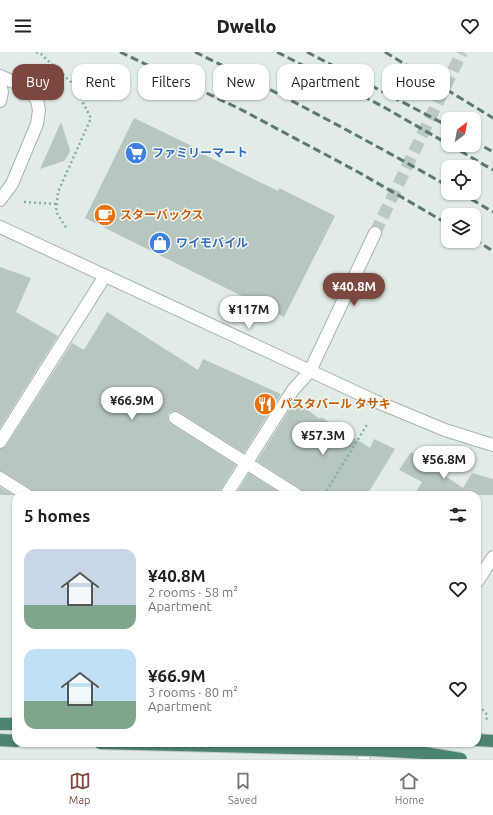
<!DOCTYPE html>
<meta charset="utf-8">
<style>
body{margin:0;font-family:Ubuntu,"Noto Sans JP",sans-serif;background:#f6f6f6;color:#202124;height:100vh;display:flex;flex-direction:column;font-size:15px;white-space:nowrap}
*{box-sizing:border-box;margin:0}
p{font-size:13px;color:#757577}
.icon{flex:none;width:22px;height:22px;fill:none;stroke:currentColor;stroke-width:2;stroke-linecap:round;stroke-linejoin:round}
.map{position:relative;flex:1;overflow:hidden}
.side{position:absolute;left:12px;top:439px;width:469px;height:256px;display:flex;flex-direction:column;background:#fff;border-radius:12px;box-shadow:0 1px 3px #0004}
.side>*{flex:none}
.guide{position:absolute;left:12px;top:12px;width:469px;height:36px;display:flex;gap:8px}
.needle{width:26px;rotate:32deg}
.fabs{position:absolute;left:441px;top:60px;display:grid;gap:8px}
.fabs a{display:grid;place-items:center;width:40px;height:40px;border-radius:8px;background:#fff;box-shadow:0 1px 3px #0004;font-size:20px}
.price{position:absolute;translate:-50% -34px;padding:0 9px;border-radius:14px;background:#fff;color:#222;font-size:13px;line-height:26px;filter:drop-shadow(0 1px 2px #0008)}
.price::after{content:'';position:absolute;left:50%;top:24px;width:12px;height:9px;margin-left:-6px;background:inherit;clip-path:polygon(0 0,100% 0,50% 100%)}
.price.on{background:#7c473f;color:#fff}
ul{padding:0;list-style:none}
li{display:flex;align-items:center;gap:12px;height:100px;padding:0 12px}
li span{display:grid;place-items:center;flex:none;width:112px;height:80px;border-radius:12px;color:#555}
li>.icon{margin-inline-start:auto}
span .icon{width:48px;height:48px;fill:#fffc;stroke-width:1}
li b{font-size:17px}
h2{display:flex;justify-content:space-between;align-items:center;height:48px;padding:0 12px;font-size:17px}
.pill{padding:0 14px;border-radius:12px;background:#fff;box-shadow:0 1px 3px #0004;font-size:14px;line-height:36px}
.pill.on{background:#7c473f;color:#fff}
header{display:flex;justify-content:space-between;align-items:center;height:52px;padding:0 12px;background:#fff;font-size:18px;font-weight:800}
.tabs{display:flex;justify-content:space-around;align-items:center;height:56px;border-top:1px solid #e0e0e0;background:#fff;font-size:11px;color:#757577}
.tabs a{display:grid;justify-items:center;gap:2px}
.tabs .on{color:#7c473f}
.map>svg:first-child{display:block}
</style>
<header><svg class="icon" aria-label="menu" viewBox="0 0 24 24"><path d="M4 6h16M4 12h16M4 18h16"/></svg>Dwello<svg class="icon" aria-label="heart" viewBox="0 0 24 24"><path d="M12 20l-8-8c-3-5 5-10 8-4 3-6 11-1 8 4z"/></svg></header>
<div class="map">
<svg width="493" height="707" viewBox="0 0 493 707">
<rect width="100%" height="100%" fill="#e2ece7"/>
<path fill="#b7c6bf" d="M134,66l60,29 -1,2 85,42 1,-3 56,28 -51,101 -199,-99z
M61,70l9,28 -1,4 -5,7 -24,8z
M0,215l31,11 -15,34 42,24 -58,92z
M107,260l91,58 5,-11 78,35 -37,59 -65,-41 -7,-1 -4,3v7l3,3 65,41 -16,26 -1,4h-185l-3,-6 -27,-17 -4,-1v-22l6,-3 66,-103 12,7z
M295,349l25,18 1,-2 49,31 4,-9 21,10 -28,46h-63l-3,-6 -44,-28z
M411,400l52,36 9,-15 21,6v16h-79l8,-13 -23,-12z
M249,421l34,22h-48z
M0,435l13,8h-13z"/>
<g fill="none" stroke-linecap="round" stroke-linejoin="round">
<path stroke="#bcc9c3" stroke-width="12" stroke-dasharray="12 6" stroke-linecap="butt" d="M375,181l87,-181"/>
<g stroke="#a5b4ad" stroke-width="14">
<path id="service" d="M0,24l23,10 6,5 8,9 2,10 -2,14 -25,60 -12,16
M0,32l2,8 -2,9
M175,366l122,77
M0,390l105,-166
M226,443l67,-105 17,-19
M477,530l16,-25"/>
</g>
<g stroke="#a5b4ad" stroke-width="14">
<path id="minor" d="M0,426l27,17"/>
</g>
<g stroke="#a5b4ad" stroke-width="14">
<path id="tertiary" d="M0,175l375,174 70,29 48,15
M310,319l65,-138
M361,691l3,16"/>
</g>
<g stroke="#c1c8c6" stroke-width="14">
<path id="trunk" d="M0,672h16
M0,688l16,1
M477,688l16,1"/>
</g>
<path stroke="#84ae9d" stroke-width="2.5" stroke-dasharray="2 3" stroke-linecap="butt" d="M36,0l5,2 32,30 18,34 -33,74 -2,20 11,17
M24,150l33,2
M324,443l44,-72
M477,658h6l3,3 1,9"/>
<use href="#service" stroke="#fff" stroke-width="12"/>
<use href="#minor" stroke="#fff" stroke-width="12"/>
<use href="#tertiary" stroke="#fff" stroke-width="12"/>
<use href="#trunk" stroke="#4c8472" stroke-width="12"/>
<path stroke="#5d786e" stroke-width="3" stroke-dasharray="8 4" stroke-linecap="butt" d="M120,0l120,57 120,64 88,51
M195,0c86,42 170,87 253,134
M277,0l105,54 66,38
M307,0l141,74
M385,0l108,66
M474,89l19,11
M450,93l43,25
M461,141l32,19
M474,187l19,12"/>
<g stroke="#c1c8c6" stroke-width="14" stroke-linecap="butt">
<path id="trunk-bridge" d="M100,691l273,7 51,3 37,6"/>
</g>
<use href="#trunk-bridge" stroke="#4c8472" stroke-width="12"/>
</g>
<defs>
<g id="supermarket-disc" transform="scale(1.15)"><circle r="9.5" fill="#3f7fe0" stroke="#f2f8f5"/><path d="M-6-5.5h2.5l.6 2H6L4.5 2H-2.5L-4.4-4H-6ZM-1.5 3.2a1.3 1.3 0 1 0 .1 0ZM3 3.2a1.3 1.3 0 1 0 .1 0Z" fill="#fff"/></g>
<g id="cafe-disc" transform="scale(1.15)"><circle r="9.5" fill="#e8710a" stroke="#f2f8f5"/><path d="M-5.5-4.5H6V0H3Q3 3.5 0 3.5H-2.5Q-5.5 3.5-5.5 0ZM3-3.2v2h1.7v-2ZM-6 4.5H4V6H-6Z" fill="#fff"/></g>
<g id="shop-disc" transform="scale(1.15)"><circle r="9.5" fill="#3f7fe0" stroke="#f2f8f5"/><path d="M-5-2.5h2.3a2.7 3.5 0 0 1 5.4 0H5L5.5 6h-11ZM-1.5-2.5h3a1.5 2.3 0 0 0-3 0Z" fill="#fff"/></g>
<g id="restaurant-disc" transform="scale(1.15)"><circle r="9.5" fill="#e8710a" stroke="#f2f8f5"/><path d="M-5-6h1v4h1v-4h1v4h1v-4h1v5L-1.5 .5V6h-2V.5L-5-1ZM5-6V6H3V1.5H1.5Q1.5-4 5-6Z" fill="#fff"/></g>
</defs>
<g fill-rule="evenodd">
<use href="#supermarket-disc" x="136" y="101"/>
<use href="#cafe-disc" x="105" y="163"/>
<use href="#shop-disc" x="160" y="191"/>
<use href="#restaurant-disc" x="265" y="352"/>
</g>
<g text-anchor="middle" stroke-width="3" stroke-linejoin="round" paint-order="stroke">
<g font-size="12" font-weight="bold" fill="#366cbe" stroke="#f2f8f5" text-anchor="start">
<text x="152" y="105">ファミリーマート</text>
<text x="176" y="195">ワイモバイル</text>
</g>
<g font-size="12" font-weight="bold" fill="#c56008" stroke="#f2f8f5" text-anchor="start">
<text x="120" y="167">スターバックス</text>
<text x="280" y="356">パスタバール タサキ</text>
</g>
</g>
</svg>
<div class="fabs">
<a><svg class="needle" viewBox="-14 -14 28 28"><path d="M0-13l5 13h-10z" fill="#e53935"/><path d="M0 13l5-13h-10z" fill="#757577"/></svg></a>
<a><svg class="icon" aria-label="locate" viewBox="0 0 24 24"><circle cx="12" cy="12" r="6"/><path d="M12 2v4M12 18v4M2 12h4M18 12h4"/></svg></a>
<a><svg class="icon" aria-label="layers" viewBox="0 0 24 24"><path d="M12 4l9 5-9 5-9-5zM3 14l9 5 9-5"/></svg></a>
</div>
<b class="price on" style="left:354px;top:255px">¥40.8M</b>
<b class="price" style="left:249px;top:278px">¥117M</b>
<b class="price" style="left:132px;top:369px">¥66.9M</b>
<b class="price" style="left:323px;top:404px">¥57.3M</b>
<b class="price" style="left:444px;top:428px">¥56.8M</b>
<div class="guide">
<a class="pill on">Buy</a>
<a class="pill">Rent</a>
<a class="pill">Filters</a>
<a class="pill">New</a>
<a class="pill">Apartment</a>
<a class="pill">House</a>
</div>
<section class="side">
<h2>5 homes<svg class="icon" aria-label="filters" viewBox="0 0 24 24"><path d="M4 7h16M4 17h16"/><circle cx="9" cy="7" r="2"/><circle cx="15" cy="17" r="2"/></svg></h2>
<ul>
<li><span style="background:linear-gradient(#c9d6e8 70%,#7fa58c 0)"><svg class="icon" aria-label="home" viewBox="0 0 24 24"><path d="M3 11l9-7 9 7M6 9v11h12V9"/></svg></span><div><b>¥40.8M</b><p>2 rooms · 58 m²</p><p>Apartment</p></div><svg class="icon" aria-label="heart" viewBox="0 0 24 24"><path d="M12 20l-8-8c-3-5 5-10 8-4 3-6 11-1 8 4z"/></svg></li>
<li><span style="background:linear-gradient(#bfe0f5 65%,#7fa58c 0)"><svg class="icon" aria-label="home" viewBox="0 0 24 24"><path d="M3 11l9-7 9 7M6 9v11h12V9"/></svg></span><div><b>¥66.9M</b><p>3 rooms · 80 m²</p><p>Apartment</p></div><svg class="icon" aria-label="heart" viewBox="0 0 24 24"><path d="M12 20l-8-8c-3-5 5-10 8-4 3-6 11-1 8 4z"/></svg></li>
</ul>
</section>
</div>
<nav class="tabs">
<a class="on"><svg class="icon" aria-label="map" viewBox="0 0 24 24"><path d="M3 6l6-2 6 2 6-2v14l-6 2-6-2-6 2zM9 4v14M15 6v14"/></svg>Map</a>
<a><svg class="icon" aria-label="saved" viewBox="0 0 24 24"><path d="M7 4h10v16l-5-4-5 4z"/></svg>Saved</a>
<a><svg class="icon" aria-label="home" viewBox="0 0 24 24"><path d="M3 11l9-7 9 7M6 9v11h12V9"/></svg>Home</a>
</nav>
